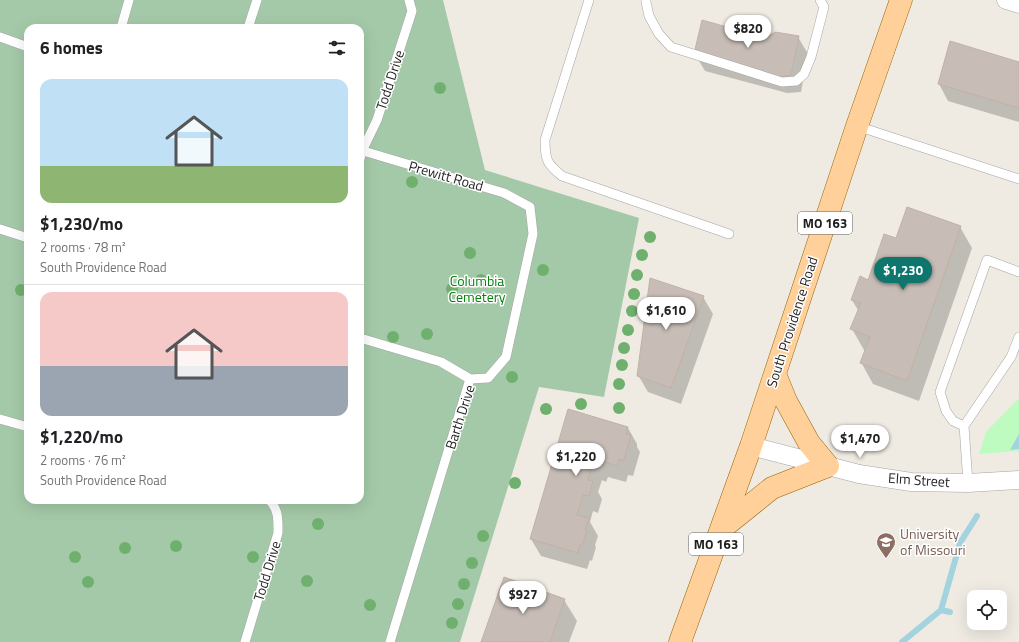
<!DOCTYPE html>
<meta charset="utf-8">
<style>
body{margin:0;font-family:"Titillium Web",sans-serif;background:#f6f6f6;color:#202124;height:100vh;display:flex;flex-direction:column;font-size:15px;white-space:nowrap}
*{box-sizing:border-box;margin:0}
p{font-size:13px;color:#757577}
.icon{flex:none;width:22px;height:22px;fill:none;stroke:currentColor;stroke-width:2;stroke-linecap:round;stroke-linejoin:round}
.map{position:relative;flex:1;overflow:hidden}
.panel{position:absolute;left:24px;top:24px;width:340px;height:480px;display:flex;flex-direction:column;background:#fff;border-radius:12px;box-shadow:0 4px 16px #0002}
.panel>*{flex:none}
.controls{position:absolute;left:967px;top:590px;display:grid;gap:8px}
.controls a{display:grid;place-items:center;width:40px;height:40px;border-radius:8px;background:#fff;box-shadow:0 4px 16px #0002;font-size:20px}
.price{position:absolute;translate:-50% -34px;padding:0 9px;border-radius:14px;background:#fff;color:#222;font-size:13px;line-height:26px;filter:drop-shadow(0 1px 2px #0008)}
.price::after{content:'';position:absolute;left:50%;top:24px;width:12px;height:9px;margin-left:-6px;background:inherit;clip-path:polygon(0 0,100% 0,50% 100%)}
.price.selected{background:#0f766e;color:#fff}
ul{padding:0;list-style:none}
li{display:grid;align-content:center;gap:8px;height:212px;padding:0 16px}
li+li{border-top:1px solid #e0e0e0}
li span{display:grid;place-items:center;height:124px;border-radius:12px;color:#555}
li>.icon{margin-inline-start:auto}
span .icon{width:72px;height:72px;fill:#fffc;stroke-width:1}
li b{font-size:17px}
h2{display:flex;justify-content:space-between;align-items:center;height:48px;padding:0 16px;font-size:17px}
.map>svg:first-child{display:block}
</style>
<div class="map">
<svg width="1019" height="642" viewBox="0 0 1019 642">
<rect width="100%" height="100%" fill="#efebe3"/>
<path fill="#a4c9a8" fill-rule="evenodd" d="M0,0h443l42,170 154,48 -35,179 -65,-10 -79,255h-460zM28,28h332v472h-332z"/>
<path fill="#befbc1" d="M1019,398v53l-40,3 7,-22z"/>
<path fill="#a2d3df" d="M1019,434v15l-9,1z"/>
<path fill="#0003" d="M798,37l10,17 -7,38 -14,1 -82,-22 -10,-17 71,-15z
M1019,63v59l-71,-21 -9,-17z
M960,227l12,21 -53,153 -46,-17 -12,-22 4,-11 -1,-1 -12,-21 7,-17 -7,-12 17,-19 27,-42z
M703,297l10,17 -32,90 -33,-12 -10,-17z
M569,410l59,18 9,16v3l3,5 -7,24 -5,-1 -2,7 -18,-5 -2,5 -4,-2 -4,12 4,7 -4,14 -5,-2 -3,11 8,14 -3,9 1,2 -4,14 -2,-1 -3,9 -46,-13 -10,-17z
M564,600l13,21 -8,21h-87z"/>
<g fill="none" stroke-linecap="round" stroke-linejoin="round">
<path stroke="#a2d3df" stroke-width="6" d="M941,610l9,2
M902,642l39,-32 19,-67 17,-27"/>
</g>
<path fill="#c7bdb6" stroke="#c2b1a5" d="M702,20l64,18 9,-6 24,4 -8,39 -14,2 -83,-23z
M950,41l69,21v46l-81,-24z
M907,207l54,19 -54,155 -47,-18 10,-26 -20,-8 11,-26 -10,-3 9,-24 8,4 16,-46 12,4z
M650,278l54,18 -33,92 -34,-12z
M568,409l60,18 -2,7 5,1 -7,25 -5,-1 -2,7 -18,-6 -2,6 -5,-2 -4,16 5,1 -4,15 -6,-1 -6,20 12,3 -4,11 2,1 -4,14h-3l-2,9 -48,-14z
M504,577l61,22 -15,43h-69z"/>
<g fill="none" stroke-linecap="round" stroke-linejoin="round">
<g stroke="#a5a5a5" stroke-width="10">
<path id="lane" d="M589,0l-44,140c0,20 2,24 17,36l167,58
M646,0v2l3,14 10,18 12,13 111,35 14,-1 8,-7 7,-17 13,-50 -4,-7
M121,28l8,-28
M248,28l9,-28
M0,37l28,10
M857,126l162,53
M360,150l144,43 26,14 3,27 -27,123 -18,21 -18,1 -80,263
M360,159l2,-8 15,-31 35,-109 -3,-11
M0,229l28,9
M360,338l81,24 29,17
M0,419l28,8
M964,426l-11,-5 -7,-10 -6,-19 47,-132 32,12
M968,483l-4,-57 47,-69 8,-20
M245,642l33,-109c0,-12 1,-24 -9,-33"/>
</g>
<g stroke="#a5a5a5" stroke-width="19">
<path id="street" d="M1006,0l13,4
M751,446l108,28 52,8 57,1 51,-3"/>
</g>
<g stroke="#986100" stroke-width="23">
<path id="primary" d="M721,529l51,-41 56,-22 -19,-23 -23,-42 -11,-27
M680,642l71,-196 106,-320 44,-126"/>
</g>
<use href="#lane" stroke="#fff" stroke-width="9"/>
<use href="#street" stroke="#fff" stroke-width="18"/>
<use href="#primary" stroke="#ffd099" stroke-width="22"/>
</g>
<g fill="#6fb06e">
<circle cx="440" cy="88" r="6"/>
<circle cx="412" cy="182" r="6"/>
<circle cx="650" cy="237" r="6"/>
<circle cx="470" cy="253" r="6"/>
<circle cx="642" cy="255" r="6"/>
<circle cx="543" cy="270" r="6"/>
<circle cx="637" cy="275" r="6"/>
<circle cx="481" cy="280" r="6"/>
<circle cx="452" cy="289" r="6"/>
<circle cx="21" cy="290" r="6"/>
<circle cx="634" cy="294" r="6"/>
<circle cx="632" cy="311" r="6"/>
<circle cx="628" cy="330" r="6"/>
<circle cx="427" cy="334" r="6"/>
<circle cx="393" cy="337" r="6"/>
<circle cx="624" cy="348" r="6"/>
<circle cx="622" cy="365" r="6"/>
<circle cx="512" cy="377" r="6"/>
<circle cx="619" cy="384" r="6"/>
<circle cx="581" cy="404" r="6"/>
<circle cx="619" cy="408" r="6"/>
<circle cx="546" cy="409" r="6"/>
<circle cx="515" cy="483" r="6"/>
<circle cx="318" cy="524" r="6"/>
<circle cx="483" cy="536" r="6"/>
<circle cx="176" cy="546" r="6"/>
<circle cx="125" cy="548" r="6"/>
<circle cx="75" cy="557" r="6"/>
<circle cx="253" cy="557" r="6"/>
<circle cx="472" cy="563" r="6"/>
<circle cx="307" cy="581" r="6"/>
<circle cx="88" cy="582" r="6"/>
<circle cx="464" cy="584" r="6"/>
<circle cx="458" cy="604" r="6"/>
<circle cx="370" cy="605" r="6"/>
<circle cx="452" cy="623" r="6"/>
</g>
<defs>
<g id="university-pin" transform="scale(1)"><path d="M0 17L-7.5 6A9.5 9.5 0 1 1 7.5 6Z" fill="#8d6e63" stroke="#fff"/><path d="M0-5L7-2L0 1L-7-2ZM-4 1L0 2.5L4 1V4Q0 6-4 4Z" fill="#fff"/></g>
</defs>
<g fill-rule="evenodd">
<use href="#university-pin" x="886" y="542"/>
</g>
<g text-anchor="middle" stroke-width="3" stroke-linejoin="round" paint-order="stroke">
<g fill="#fff" stroke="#626262" stroke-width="1">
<rect x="798" y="212" width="54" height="22" rx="3"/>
<rect x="689" y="533" width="54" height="22" rx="3"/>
</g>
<g font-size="13" font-weight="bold" fill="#1e1e1e">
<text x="825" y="228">MO 163</text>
<text x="716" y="549">MO 163</text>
</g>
<g font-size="14" fill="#1e1e1e" stroke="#fff">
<text transform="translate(390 80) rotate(-72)" y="5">Todd Drive</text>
<text transform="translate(446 176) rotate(16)" y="5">Prewitt Road</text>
<text transform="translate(792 322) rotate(-72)" y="5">South Providence Road</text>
<text transform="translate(460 417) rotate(-72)" y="5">Barth Drive</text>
<text transform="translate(919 480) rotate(4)" y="5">Elm Street</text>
<text transform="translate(267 571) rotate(-73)" y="5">Todd Drive</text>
</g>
<g font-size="14" fill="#07800e" stroke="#fff">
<text x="477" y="286">Columbia<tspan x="477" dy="16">Cemetery</tspan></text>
</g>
<g font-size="14" fill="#785e54" stroke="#fff" text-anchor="start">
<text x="900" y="539">University<tspan x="900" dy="16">of Missouri</tspan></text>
</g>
</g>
</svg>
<div class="controls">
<a><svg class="icon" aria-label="locate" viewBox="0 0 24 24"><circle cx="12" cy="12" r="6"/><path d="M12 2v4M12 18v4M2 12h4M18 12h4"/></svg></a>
</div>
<b class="price" style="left:748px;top:49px">$820</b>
<b class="price selected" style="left:903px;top:291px">$1,230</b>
<b class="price" style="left:666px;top:331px">$1,610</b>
<b class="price" style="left:860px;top:459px">$1,470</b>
<b class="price" style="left:576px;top:477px">$1,220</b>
<b class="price" style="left:523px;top:615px">$927</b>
<section class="panel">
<h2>6 homes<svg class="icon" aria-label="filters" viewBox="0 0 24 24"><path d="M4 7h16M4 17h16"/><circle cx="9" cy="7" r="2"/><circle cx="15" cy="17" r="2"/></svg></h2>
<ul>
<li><span style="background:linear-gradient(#bfe0f5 70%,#8fb573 0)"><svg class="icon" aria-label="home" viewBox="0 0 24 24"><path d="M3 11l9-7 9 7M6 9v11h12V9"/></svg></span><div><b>$1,230/mo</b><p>2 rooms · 78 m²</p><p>South Providence Road</p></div></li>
<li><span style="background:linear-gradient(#f6c9c9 60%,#9aa5b1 0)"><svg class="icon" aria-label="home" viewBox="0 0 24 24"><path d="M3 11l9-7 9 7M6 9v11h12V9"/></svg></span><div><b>$1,220/mo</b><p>2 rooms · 76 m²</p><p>South Providence Road</p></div></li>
</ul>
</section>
</div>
